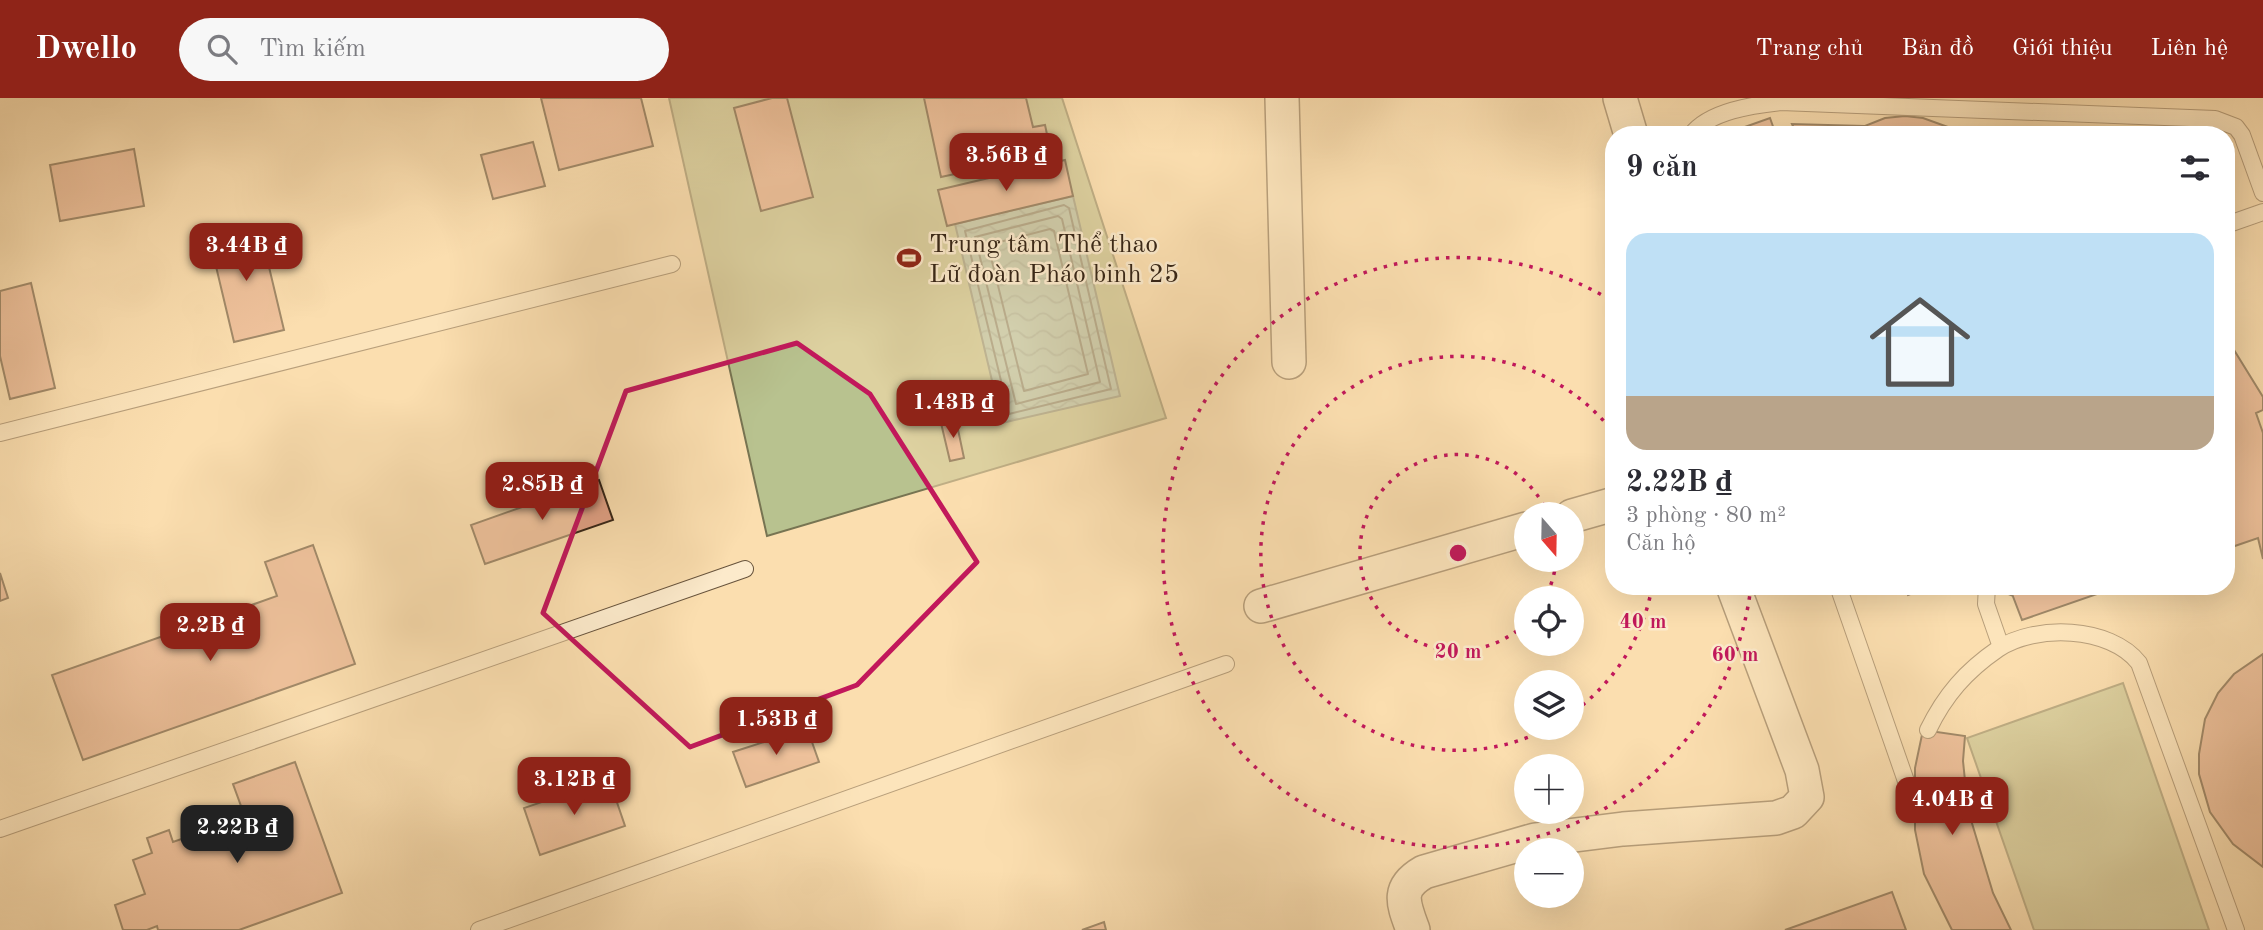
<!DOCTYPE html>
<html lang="vi">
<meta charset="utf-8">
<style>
body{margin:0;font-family:"Old Standard TT",serif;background:#f7f7f7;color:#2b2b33;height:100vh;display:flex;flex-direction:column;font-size:26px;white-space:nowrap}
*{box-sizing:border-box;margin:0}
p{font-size:23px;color:#7c7c81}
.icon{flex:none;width:38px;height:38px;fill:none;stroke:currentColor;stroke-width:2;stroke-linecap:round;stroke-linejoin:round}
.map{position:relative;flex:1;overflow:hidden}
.sheet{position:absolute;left:1605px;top:28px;width:630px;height:469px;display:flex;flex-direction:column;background:#fff;border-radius:28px;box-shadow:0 7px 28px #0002}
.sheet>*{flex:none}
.needle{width:46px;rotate:160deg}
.controls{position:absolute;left:1514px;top:404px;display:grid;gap:14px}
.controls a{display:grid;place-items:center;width:70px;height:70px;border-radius:50%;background:#fff;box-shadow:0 7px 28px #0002;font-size:35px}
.price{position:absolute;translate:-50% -60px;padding:0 16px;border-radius:14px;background:#8f2418;color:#fff;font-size:23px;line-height:46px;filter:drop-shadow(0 2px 4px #0008)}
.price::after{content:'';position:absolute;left:50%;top:42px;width:21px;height:16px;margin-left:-10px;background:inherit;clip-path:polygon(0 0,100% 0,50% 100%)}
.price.active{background:#222;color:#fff}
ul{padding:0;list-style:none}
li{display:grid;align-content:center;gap:14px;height:371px;padding:0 21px}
li span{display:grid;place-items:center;height:217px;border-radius:21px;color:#555}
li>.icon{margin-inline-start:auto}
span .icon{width:126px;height:126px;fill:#fffc;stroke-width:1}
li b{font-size:30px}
h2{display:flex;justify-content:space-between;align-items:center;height:84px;padding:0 21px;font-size:30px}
header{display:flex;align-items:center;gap:42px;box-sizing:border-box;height:98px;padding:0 35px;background:#8f2418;color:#fff}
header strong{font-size:33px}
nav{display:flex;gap:38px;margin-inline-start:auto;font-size:24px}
.search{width:490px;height:63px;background:#f7f7f7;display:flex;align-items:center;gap:18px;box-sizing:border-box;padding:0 24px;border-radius:38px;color:#7c7c81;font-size:26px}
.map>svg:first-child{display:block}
</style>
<header>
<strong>Dwello</strong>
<div class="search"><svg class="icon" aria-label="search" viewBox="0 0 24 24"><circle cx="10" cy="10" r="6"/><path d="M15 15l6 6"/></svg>Tìm kiếm</div>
<nav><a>Trang chủ</a><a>Bản đồ</a><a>Giới thiệu</a><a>Liên hệ</a></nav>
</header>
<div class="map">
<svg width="2263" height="832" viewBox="0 0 2263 832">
<defs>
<pattern id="water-waves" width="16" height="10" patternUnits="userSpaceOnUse" patternTransform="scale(1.75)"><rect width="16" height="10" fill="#9fbcac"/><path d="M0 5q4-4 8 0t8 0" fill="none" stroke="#8aa193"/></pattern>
</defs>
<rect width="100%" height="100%" fill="#fbdeaf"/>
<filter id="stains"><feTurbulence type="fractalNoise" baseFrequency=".00286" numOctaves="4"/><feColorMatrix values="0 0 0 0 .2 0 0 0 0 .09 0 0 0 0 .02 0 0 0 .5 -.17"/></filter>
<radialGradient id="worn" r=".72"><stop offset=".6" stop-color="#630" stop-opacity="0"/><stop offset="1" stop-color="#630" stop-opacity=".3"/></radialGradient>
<path fill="#b8c28f" stroke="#777452" stroke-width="2" d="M669,0h393l104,320 -399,118z
M2123,585l86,247h-175l-67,-192z"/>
<path fill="url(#water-waves)" stroke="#758070" stroke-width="2" d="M1073,98l47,200 -118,27 -47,-199z"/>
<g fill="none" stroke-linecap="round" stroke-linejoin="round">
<path stroke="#6a7061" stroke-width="2" d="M1064,107l5,3 42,181 -102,25 -44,-183z
M1058,118l4,3 38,163 -84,22 -41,-167z
M1050,131l4,2 34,143 -64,17 -36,-146z"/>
</g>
<path fill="#e1a185" stroke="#362516" stroke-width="2" d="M541,0h100l12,48 -94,24z
M772,0h15l26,99 -52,14 -27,-103z
M924,0h102l7,29 12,-2 6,28 -110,24z
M1905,18l18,2 47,17h-173l-5,-11 73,2 20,-8z
M1770,20l6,17h-51v-1z
M533,44l12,44 -52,13 -12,-44z
M134,51l10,57 -84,15 -10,-56z
M1065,62l8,36 -126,30 -9,-36z
M259,127l25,105 -50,12 -25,-105z
M31,185l24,105 -45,11 -10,-43v-65z
M2226,239l37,60v13l-7,3 7,20v126l-5,-21 -32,11z
M956,322l8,38 -14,3 -9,-38z
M599,382l14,40 -128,44 -14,-39z
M313,447l42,119 -272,96 -31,-85 225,-79 -12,-34z
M0,475l8,25 -8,3z
M1905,488h19v3l-16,6z
M1989,488h20l2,9z
M2009,488h111l-98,34z
M2263,556v213l-30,-23 -23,-32 -11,-38v-20l6,-35 13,-26 16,-19z
M807,630l12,34 -73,25 -13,-35z
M1923,632l42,6 -2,25 5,49 25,83 18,37h-59l-28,-56 -9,-44v-62z
M295,664l47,131 -103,37h-81l-1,-4 -10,4h-24l-8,-25 30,-11 -12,-34 19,-7 -5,-15 22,-8 4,12 72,-25 -12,-33z
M609,681l16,47 -85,29 -16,-47z
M1892,794l14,38h-121z
M1104,824l2,8h-24z"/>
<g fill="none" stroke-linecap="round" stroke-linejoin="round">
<g stroke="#67533c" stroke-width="18">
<path id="service" d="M1691,37c18,-24 62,-30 90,-33l434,17 21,8 6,8 21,58
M2226,127l37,-13
M0,335l672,-169
M1838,488l77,221
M1987,488l-1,18 15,43
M1928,632c17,-35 38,-59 70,-81 37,-25 112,-23 141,14l97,267
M0,731l745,-260
M479,832l747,-266"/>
</g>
<g stroke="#67533c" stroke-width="36">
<path id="minor" d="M1282,0l7,264
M1620,0l11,37
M1572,418l42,-12
M1261,508l265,-77
M1413,832c-10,-27 -17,-42 11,-58l111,-32 88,-11 153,-11 17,-6 14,-15 -5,-27 -69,-184"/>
</g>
<use href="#service" stroke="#fceacb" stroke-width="16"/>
<use href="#minor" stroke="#fceacb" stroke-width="33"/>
</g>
<path d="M0 0H2263V832H0ZM797,245l73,51 107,168 -120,123 -167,62 -147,-134 83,-222z" fill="#fbdeaf" fill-opacity=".55" fill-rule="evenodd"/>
<path fill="none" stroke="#c2185b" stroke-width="5" stroke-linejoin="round" d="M797,245l73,51 107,168 -120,123 -167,62 -147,-134 83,-222z"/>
<g fill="none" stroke="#c2185b" stroke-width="3.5" stroke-dasharray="3.5 7">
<path d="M1556 463A98 98 0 0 1 1545 500M1525 526A98 98 0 1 1 1548 416"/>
<path d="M1652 489A197 197 0 0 1 1572 615M1547 631A197 197 0 1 1 1613 334"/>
<path d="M1751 488A295 295 0 1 1 1612 203"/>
</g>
<defs>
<g id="stadium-bare" transform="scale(1.89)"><path d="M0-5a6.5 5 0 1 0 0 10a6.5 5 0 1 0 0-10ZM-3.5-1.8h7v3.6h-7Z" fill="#8f2418" stroke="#fceacb" stroke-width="2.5" paint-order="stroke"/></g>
</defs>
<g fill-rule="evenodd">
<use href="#stadium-bare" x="909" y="160"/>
</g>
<g text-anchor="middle" stroke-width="5" stroke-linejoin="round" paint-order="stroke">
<g font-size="26" fill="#362516" stroke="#fceacb" text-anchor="start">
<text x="929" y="154">Trung tâm Thể thao<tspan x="929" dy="30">Lữ đoàn Pháo binh 25</tspan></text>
</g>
</g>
<circle cx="1458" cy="455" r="10" fill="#c2185b" stroke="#fceacb" stroke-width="3.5"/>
<g font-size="21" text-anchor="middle" font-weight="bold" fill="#c2185b" stroke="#fceacb" stroke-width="5" stroke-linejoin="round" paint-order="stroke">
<text x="1643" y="530">40 m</text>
<text x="1458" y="560">20 m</text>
<text x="1735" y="563">60 m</text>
</g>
<rect width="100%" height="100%" filter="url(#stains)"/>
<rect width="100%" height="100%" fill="url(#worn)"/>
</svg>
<div class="controls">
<a><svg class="needle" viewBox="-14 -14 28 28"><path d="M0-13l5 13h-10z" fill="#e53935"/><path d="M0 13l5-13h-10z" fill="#7c7c81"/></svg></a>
<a><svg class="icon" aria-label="locate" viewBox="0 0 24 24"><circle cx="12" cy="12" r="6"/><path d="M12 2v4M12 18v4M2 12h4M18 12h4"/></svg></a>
<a><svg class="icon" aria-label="layers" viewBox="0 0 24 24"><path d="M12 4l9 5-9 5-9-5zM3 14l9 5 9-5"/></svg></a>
<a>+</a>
<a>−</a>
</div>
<b class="price" style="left:1006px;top:95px">3.56B ₫</b>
<b class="price" style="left:246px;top:185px">3.44B ₫</b>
<b class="price" style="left:953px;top:342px">1.43B ₫</b>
<b class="price" style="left:542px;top:424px">2.85B ₫</b>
<b class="price" style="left:210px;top:565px">2.2B ₫</b>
<b class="price" style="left:776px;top:659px">1.53B ₫</b>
<b class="price" style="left:574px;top:719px">3.12B ₫</b>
<b class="price" style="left:1952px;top:739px">4.04B ₫</b>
<b class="price active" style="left:237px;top:767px">2.22B ₫</b>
<section class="sheet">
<h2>9 căn<svg class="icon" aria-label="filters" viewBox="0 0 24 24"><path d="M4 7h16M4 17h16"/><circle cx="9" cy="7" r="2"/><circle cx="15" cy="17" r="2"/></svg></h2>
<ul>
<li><span style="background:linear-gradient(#bfe0f5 75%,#b9a48a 0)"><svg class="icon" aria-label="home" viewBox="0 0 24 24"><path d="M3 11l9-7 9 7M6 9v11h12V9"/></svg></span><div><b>2.22B ₫</b><p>3 phòng · 80 m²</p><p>Căn hộ</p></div></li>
</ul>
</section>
</div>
